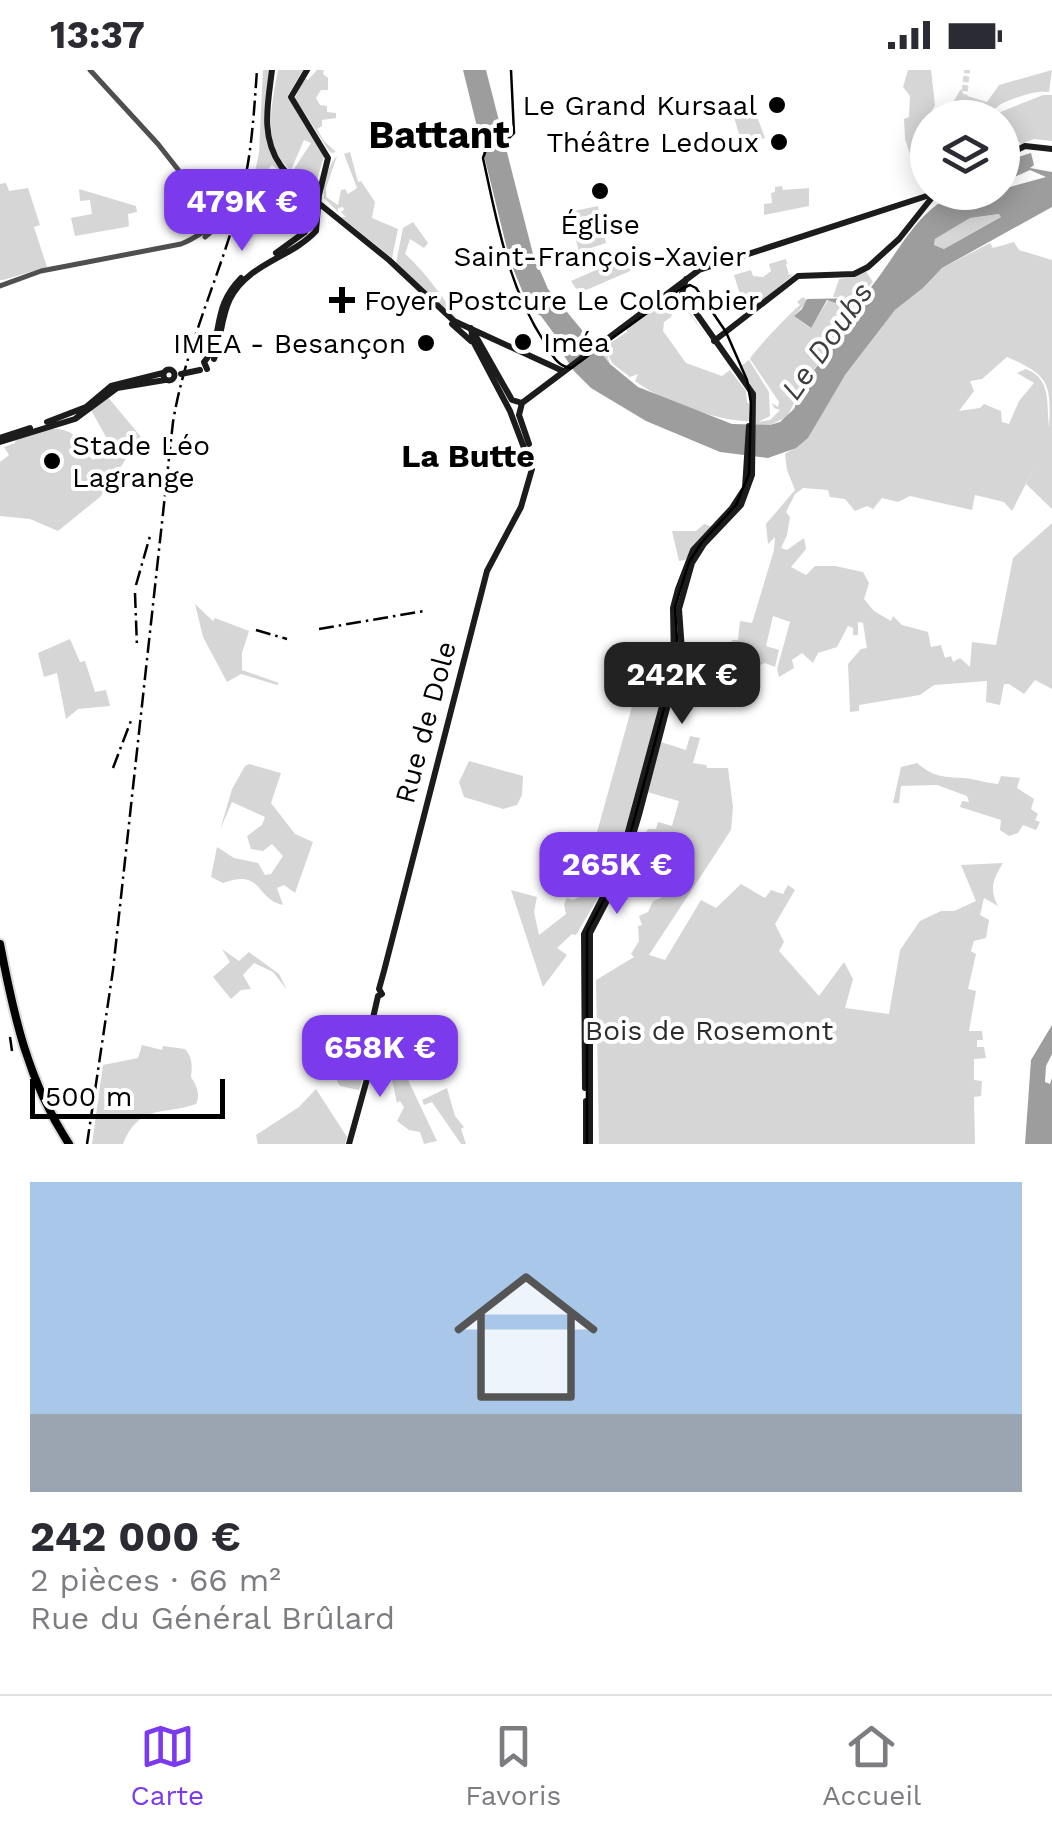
<!DOCTYPE html>
<html lang="fr">
<meta charset="utf-8">
<style>
body{margin:0;font-family:"Work Sans",sans-serif;background:#f7f7f7;color:#2b2b33;height:100vh;display:flex;flex-direction:column;font-size:38px;white-space:nowrap}
*{box-sizing:border-box;margin:0}
p{font-size:32px;color:#7c7c81}
.icon{flex:none;width:55px;height:55px;fill:none;stroke:currentColor;stroke-width:2;stroke-linecap:round;stroke-linejoin:round}
.map{position:relative;height:1074px;overflow:hidden}
.panel{display:flex;flex-direction:column;background:#fff;flex:1}
.panel>*{flex:none}
.tools{position:absolute;left:910px;top:30px;display:grid;gap:20px}
.tools a{display:grid;place-items:center;width:110px;height:110px;border-radius:50%;background:#fff;box-shadow:0 5px 25px #0003;font-size:50px}
.scale{position:absolute;left:30px;bottom:25px;width:195px;box-sizing:border-box;padding-left:10px;border:5px solid #000;border-top:0;font-size:28px;line-height:35px;white-space:nowrap;color:#000;-webkit-text-stroke:8px #fff;paint-order:stroke}
.price{position:absolute;translate:-50% -85px;padding:0 22px;border-radius:20px;background:#7c3aed;color:#fff;font-size:32px;line-height:65px;filter:drop-shadow(0 2px 5px #0008)}
.price::after{content:'';position:absolute;left:50%;top:60px;width:30px;height:22px;margin-left:-15px;background:inherit;clip-path:polygon(0 0,100% 0,50% 100%)}
.price.active{background:#222;color:#fff}
ul{padding:0;list-style:none}
li{display:grid;align-content:center;gap:20px;height:530px;padding:0 30px}
li+li{border-top:2px solid #e1e1e2}
li span{display:grid;place-items:center;height:310px;border-radius:0px;color:#555}
li>.icon{margin-inline-start:auto}
span .icon{width:180px;height:180px;fill:#fffc;stroke-width:1}
li b{font-size:42px}
.status{display:flex;justify-content:space-between;align-items:center;height:70px;padding:0 50px;background:#fff;direction:ltr}
.status svg{height:28px;fill:currentColor}
.dock{display:flex;justify-content:space-around;align-items:center;height:140px;border-top:2px solid #e1e1e2;background:#fff;font-size:28px;color:#7c7c81}
.dock a{display:grid;justify-items:center;gap:5px}
.dock .active{color:#7c3aed}
.map>svg:first-child{display:block}
</style>
<div class="status"><b>13:37</b><svg viewBox="0 0 49 12"><path d="M0 12V9h3v3zM5 12V6h3v6zM10 12V3h3v9zM15 12V0h3v12zM26 1h20v11H26zM47 4h2v5h-2z"/></svg></div>
<div class="map">
<svg width="1052" height="1074" viewBox="0 0 1052 1074">
<rect width="100%" height="100%" fill="#fff"/>
<path fill="#d6d6d6" fill-rule="evenodd" d="M263,0h8c-9,55 -13,61 18,109l-17,-14 -5,6 13,16 -5,3v4l5,1 -2,16 -32,3 13,-61z
M278,0h25l-15,25 36,61 -8,28 -5,4 -19,-16 19,-29 -7,-3 -13,30c-30,-23 -19,-67 -13,-100z
M317,0h7l-1,4 5,4v12h-7l-5,8 4,7 7,1v6l9,1v5l-14,2v6l-5,3 7,12 12,11 -5,1 -4,-5 -32,-50 10,-20 3,2z
M908,0h23l4,35 -8,16v38l-7,-6 -8,7 -7,-21 -1,-20 5,-2 1,-21 -7,-9z
M1052,0l-3,22c-14,-2 -32,5 -46,11 -5,2 -8,7 -14,8 -15,4 -29,4 -45,6l17,-28 3,6 23,7 12,-17z
M1043,25h9v46l-18,-2 -13,5 -4,-4 -14,4 -1,-26h-27l18,-3z
M752,33l13,35 -10,3 2,5 -8,2 -4,6 -12,-40 10,2 -1,-9 6,1z
M350,82l8,30 3,-1 14,21 -3,16 26,11 -6,29 -51,-41h5l-5,-5 3,-2 -1,-3 -5,1v4l-14,-14c-2,-12 4,-33 13,-42l-11,32v9l12,8 3,-15 4,-1 3,5 9,-6 -13,-34z
M6,113l3,8 19,-3 12,37 -6,2 13,40 -44,13h-3v-96z
M782,116l1,4 26,-2v18l-45,9v-11l8,-1 -1,-10 4,-1v-5z
M79,119l57,17 1,6 -9,2 1,12 -3,1 -51,9 -4,-18 21,-4 -2,-14 -10,1z
M598,136l8,37 -27,9 -10,-40z
M1000,144l1,3 -57,32 -10,-4 1,-6 35,-21z
M413,152l15,21 -4,5 -14,-9 -5,15c13,10 44,49 51,65l-60,-56 7,-35z
M1014,172l5,8 33,10v249l-26,-25 11,-22 -25,49 -8,-9 -29,-7 -3,15 -62,-14 -12,6 -16,-4 -9,11 -6,-3 -12,5 -10,-12 -15,-2 -2,-7 -25,-2 -8,6 -9,18 4,5 -3,18 -6,13 6,2 17,-12 2,11 -15,18 15,8 9,-9h20l28,6 6,11 -5,16 10,12 17,10 2,-5 9,9 26,7 3,15 10,-2 4,13 6,-2 2,6 7,-4 10,9 2,-25 24,3 17,-87 39,-35v166l-17,-9 -11,14 -15,-10h-5l-4,21 -14,-3 1,-21 -53,4 -14,10 -61,10v6l-9,1 -2,-48 13,-15 6,-1 -4,-25 -5,-1v13h-5v-7l-5,-2 -11,21 -19,6 -5,10 -11,-10 -10,7 2,8 -15,9 -2,-8 13,-47 -17,-6 -7,30 13,4 -4,17 -10,-4 -5,2 -8,-6 -5,18 -15,1 2,-17h-6l4,-21h6l2,-19 12,2 22,-73 1,-13 -7,7 -2,-20 29,-34 -8,-20 -2,-16 23,-16 33,-58 54,-70 28,-22 19,-20 48,-25 3,5zM1007,287c40,17 45,25 42,70 -3,-24 3,-48 -23,-58l-9,4 17,10 -15,18 -10,23 -7,-2 -1,-11 -17,-7 -4,4 -21,3 15,-20 -4,-10 12,-2z
M628,186l5,13 -5,3 -49,21 -8,-12z
M786,189l1,4 4,-1 -5,2 3,11 5,-1 -48,40 -12,-39 17,-5 2,6 10,1 8,-6 -2,-7z
M865,200l8,12 -9,10h-7l1,7 -25,-2 6,-18 16,-2z
M671,223l2,2 -4,5 10,-3 27,39 -24,-32 -8,4 -3,9 -7,5 -1,9 23,32 36,13 8,-6 16,21 1,12h8l-18,-34 12,-9 20,32 1,24 -12,6 12,-2 10,-10 -6,-2 -2,-5 6,4 1,-5 -29,-43c3,-7 42,-48 50,-54l-3,-3 6,-5 5,4 -14,15 16,12 19,-29 13,6 17,-3 -2,5 3,-4 -58,84 -15,30 -17,8h-15v-4c-34,2 -92,-19 -120,-40l3,-7 -8,3 -17,-13 -7,-12 4,12 -12,-13 29,-19 -2,-4z
M107,326l34,41 -41,60 -42,34 -28,-12 -30,-3v-54l9,-7 -5,-8 11,-4 1,-5c21,-6 37,-15 57,-4l-2,6 22,20 23,-14 -4,-8 -6,-1 -15,-27z
M704,454l8,3 -27,33 -6,1 -7,-30h24z
M195,534l18,17 2,-3 34,13 -7,22v17l37,13 -2,2 -36,-11 -14,8 -24,-45z
M70,569l10,23 5,-1 10,31 11,-2 4,16 -32,3 -12,10 -9,-46 -13,4 -6,-24z
M660,587l12,5 -56,205 -40,68 -4,-1 -15,14 10,7 -24,32 -32,-97 26,7 -3,15 5,23 27,-21 -2,-10 3,-6 6,2 11,-5 8,-25 -5,-2 56,-201 15,4z
M690,666l10,2 -7,25 13,2 1,3h21l5,39 -2,23 -82,125 16,5 36,-60 15,8 25,-24 24,14 6,-8 12,4 5,-9 7,5 -20,34 9,18 -5,9 40,45 25,-34 9,17 -8,29 44,6 11,-64 20,-29 21,-10h13l22,-10 -15,-36 42,-2c-10,16 -14,26 -5,43l-14,-8 -4,17 9,5 -3,18 -12,3 -3,10 5,3 -8,35 8,2 -7,40h13l1,9h-6v7h7l2,11 -12,1v21l8,1 -1,15 -7,1 1,47h-376l-3,-164 38,-23 -3,-3 8,-13 -1,-15 4,-1 -3,-9 9,-4 5,-11 8,-3 2,-10 -4,-16 9,-19 -27,-8 -1,-4 8,-12h8l2,-7 14,4 7,-25 -32,-9 14,-50 25,8z
M469,691l54,15 -1,19 -5,10 -14,4 -39,-12 -5,-15z
M917,693c16,14 27,14 47,15 10,1 23,5 34,6l3,-8 19,2 -3,10 17,11 -3,10 7,5 -3,6 5,2 -4,8 -13,-5 -5,8 -9,3 -9,-6 1,-10 -41,-13 2,-6 7,1 -2,-6 -30,-11 -36,1 -2,17h-6l8,-36z
M249,694l32,9 -10,30 24,31 18,8 -18,51 -11,-8 -7,3 6,17c-28,-6 -20,-37 -60,-22l-12,-6 6,-30 17,11 24,5 7,12 6,-1 12,-18 -11,-12 -9,7 -12,-2 -4,-13 15,-11 3,-8 -33,-15 -12,28 12,-41 13,-23z
M222,879l17,12 10,-9 30,22 8,16 -14,-18 -19,-9 -11,12 8,14 -10,1 -10,9 -18,-22 17,-15z
M142,975l20,5 1,-4 22,3c8,9 7,17 6,28 5,8 10,17 5,27 -34,12 -56,-1 -73,40h-31l11,-79 35,-7z
M393,988l6,3 38,80 -13,3 -4,-12 -11,-2 -12,-9 7,-14 -4,-6 -3,2 -8,-37z
M343,993l23,4 -7,23 -19,-4 -9,-16z
M447,1018l8,28 9,11 -3,2 5,15h-5l-29,-42 -8,3 -2,-5z
M316,1019l31,48 -2,7h-87l-2,-9 43,-28z"/>
<path fill="#9d9d9d" fill-rule="evenodd" d="M463,0h23l47,184 15,35 62,75 28,23 94,37 38,1 10,-3 14,-13 8,-22 63,-87 -23,5 -15,-5 -16,28 -17,-12 8,-7 5,-10 54,-1c33,-31 58,-105 110,-105l-14,9 6,2 23,-10 16,-2 1,-3 43,-12 -16,-7 -27,12v-18l6,-7 3,-20 1,17 5,3 13,-4 3,12 -4,3 22,4v35l-110,61 -19,20 -28,22 -50,65 -37,63 -12,10 -28,10 -48,-6 -74,-31 -55,-33 -17,-17 -13,-20 -1,-9 -19,-26 -11,-6 -20,-49zM999,144l2,3 -57,32 -10,-4 1,-6 35,-21z
M1052,955v29l-6,12 -1,16 5,2 2,-6v66h-27l6,-84z"/>
<g fill="none" stroke-linecap="round" stroke-linejoin="round">
<path stroke="#d9d9d9" stroke-width="6" stroke-dasharray="6 3" stroke-linecap="butt" d="M962,48l5,-48"/>
<g stroke="#dbdbdb" stroke-width="12">
<path id="primary" d="M0,874c14,73 28,137 69,200"/>
</g>
<path stroke="#4f4f4f" stroke-width="5" d="M90,0l68,74 51,65 16,10
M249,148l59,-6
M205,167l20,-17
M0,216l41,-15 140,-27c20,-7 33,-24 51,-24"/>
<path stroke="#1c1c1c" stroke-width="6" d="M272,0c-4,33 -12,67 9,96 8,11 20,19 28,30
M1002,87l23,-11 27,3
M309,132l7,-1 73,59 65,61 109,50
M276,183l29,-21 4,-36 9,-11
M452,254l19,17
M474,263l38,67 10,3
M714,271l84,-65 56,-2 14,-7 31,-28 35,-44
M214,289c7,-19 7,-42 16,-60 17,-35 61,-41 86,-68l3,-36 9,-37 -37,-61 16,-27
M207,299l-3,-7c21,-24 6,-53 37,-84
M163.5 305a5.5 5.5 0 1 1 11 0a5.5 5.5 0 1 1-11 0Z
M47,352l39,-15 25,-21 52,-13
M0,368l30,-10
M0,372l75,-23 42,-31 48,-8
M529,374l-10,-29 3,-12 177,-133 240,-78
M585,1018l-1,-154 35,-69 55,-203 -1,-54 5,-19 15,-39 39,-42 13,-20 4,-62
M349,1074l23,-83 1,-43 5,-22 4,-2 -3,-5 5,-18 103,-400 34,-64 11,-38 -22,-58 -37,-70 -2,-13
M586,1074v-43
M590,1074v-211l32,-61 17,-57 43,-164 -3,-42 13,-46 12,-19 37,-39 11,-30 1,-81 -71,-101 4,-14"/>
<use href="#primary" stroke="#000" stroke-width="8"/>
<path stroke="#000" stroke-width="2.5" d="M511,0l3,63 -7,7 -19,4 -5,14c14,64 25,129 62,185 7,11 12,24 26,25l108,-78 11,-5 6,3 30,44 21,48 4,23 -2,71 -13,31 -34,37 -13,20 -14,45 3,49 -42,157 -15,54 -34,65v212"/>
<path stroke="#000" stroke-width="2.5" stroke-dasharray="15 5 2.5 5" stroke-linecap="butt" d="M136,515l14,-49
M135,523l2,54
M319,559l105,-18
M256,560l31,9
M113,698l19,-50
M10,967l2,14
M87,1074l26,-174 60,-548c13,-79 50,-152 69,-229 10,-41 12,-82 15,-123"/>
<path stroke="#4f4f4f" stroke-width="5" d="M232,150l17,-2"/>
<path stroke="#1c1c1c" stroke-width="6" d="M181,304l19,-4"/>
</g>
<g fill="#000" stroke="#fff" stroke-width="4">
<circle cx="777" cy="35" r="10"/>
<circle cx="779" cy="72" r="10"/>
<circle cx="600" cy="121" r="10"/>
<path d="M337 215h10v10h10v10h-10v10h-10v-10h-10v-10h10z"/>
<circle cx="523" cy="272" r="10"/>
<circle cx="426" cy="273" r="10"/>
<circle cx="52" cy="391" r="10"/>
</g>
<g text-anchor="middle" stroke-width="8" stroke-linejoin="round" paint-order="stroke">
<g font-size="28" fill="#000" stroke="#fff" text-anchor="end">
<text x="757" y="45">Le Grand Kursaal</text>
<text x="759" y="82">Théâtre Ledoux</text>
<text x="600" y="164" text-anchor="middle">Église<tspan x="600" dy="32">Saint-François-Xavier</tspan></text>
<text x="364" y="240" text-anchor="start">Foyer Postcure Le Colombier</text>
<text x="543" y="282" text-anchor="start">Iméa</text>
<text x="406" y="283">IMEA - Besançon</text>
<text x="72" y="385" text-anchor="start">Stade Léo<tspan x="72" dy="32">Lagrange</tspan></text>
</g>
<g font-size="28" fill="#000" stroke="#fff">
<text transform="translate(425 652) rotate(-75)" y="10">Rue de Dole</text>
</g>
<g font-size="28" fill="#2d2d2d" stroke="#fff">
<text x="709" y="970">Bois de Rosemont</text>
</g>
<g font-size="30" font-style="italic" fill="#3e3e3e" stroke="#fff">
<text transform="translate(827 271) rotate(-55)" y="10">Le Doubs</text>
</g>
<g font-size="32" font-weight="bold" fill="#000" stroke="#fff">
<text x="468" y="397">La Butte</text>
</g>
<g font-size="38" font-weight="bold" fill="#000" stroke="#fff">
<text x="439" y="78">Battant</text>
</g>
</g>
</svg>
<div class="tools">
<a><svg class="icon" aria-label="layers" viewBox="0 0 24 24"><path d="M12 4l9 5-9 5-9-5zM3 14l9 5 9-5"/></svg></a>
</div>
<div class="scale">500 m</div>
<b class="price" style="left:242px;top:184px">479K €</b>
<b class="price active" style="left:682px;top:657px">242K €</b>
<b class="price" style="left:617px;top:847px">265K €</b>
<b class="price" style="left:380px;top:1030px">658K €</b>
</div>
<section class="panel">
<ul>
<li><span style="background:linear-gradient(#a9c7e8 75%,#9aa5b1 0)"><svg class="icon" aria-label="home" viewBox="0 0 24 24"><path d="M3 11l9-7 9 7M6 9v11h12V9"/></svg></span><div><b>242 000 €</b><p>2 pièces · 66 m²</p><p>Rue du Général Brûlard</p></div></li>
</ul>
</section>
<nav class="dock">
<a class="active"><svg class="icon" aria-label="map" viewBox="0 0 24 24"><path d="M3 6l6-2 6 2 6-2v14l-6 2-6-2-6 2zM9 4v14M15 6v14"/></svg>Carte</a>
<a><svg class="icon" aria-label="saved" viewBox="0 0 24 24"><path d="M7 4h10v16l-5-4-5 4z"/></svg>Favoris</a>
<a><svg class="icon" aria-label="home" viewBox="0 0 24 24"><path d="M3 11l9-7 9 7M6 9v11h12V9"/></svg>Accueil</a>
</nav>
